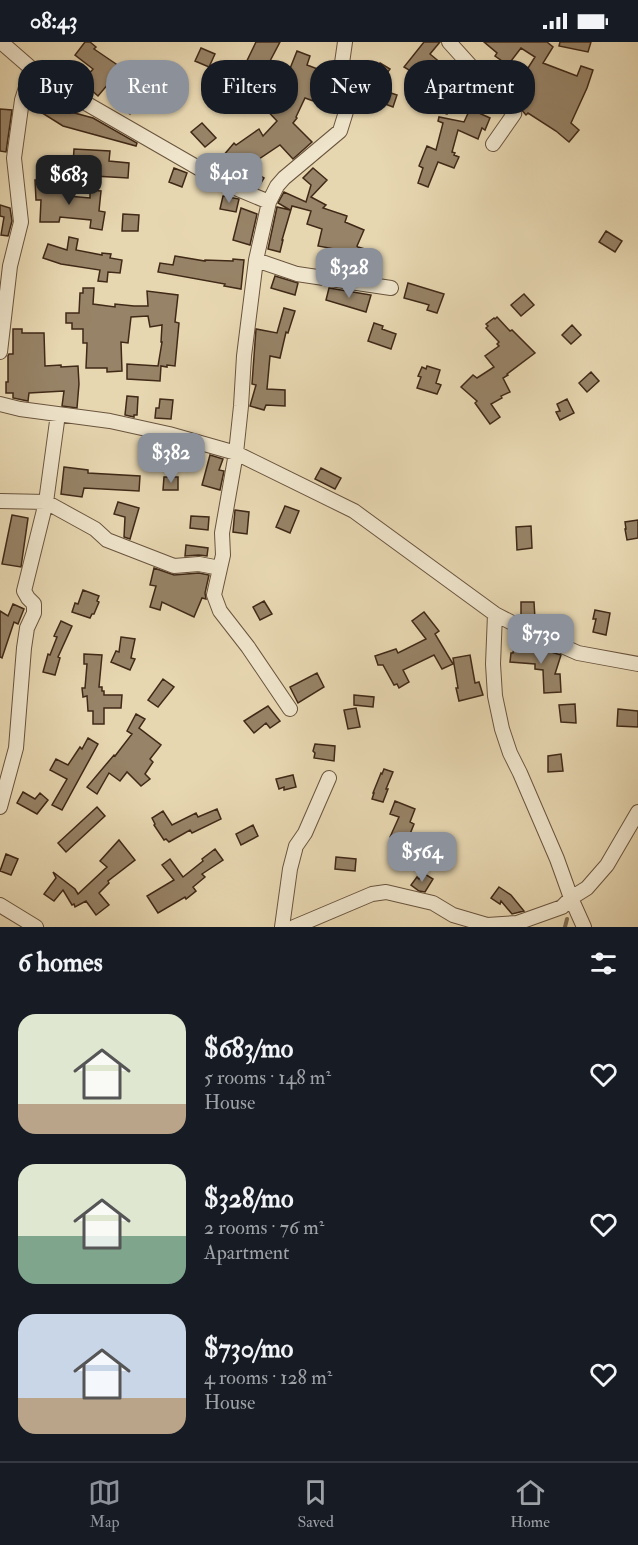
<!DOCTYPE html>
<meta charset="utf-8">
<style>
body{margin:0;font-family:"IM FELL Double Pica",serif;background:#242831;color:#f1f3f6;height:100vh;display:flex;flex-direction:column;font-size:22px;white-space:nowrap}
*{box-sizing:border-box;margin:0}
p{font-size:20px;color:#9ea1a6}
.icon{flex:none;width:33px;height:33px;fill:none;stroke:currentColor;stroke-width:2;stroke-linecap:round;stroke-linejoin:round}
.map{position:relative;height:885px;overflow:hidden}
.side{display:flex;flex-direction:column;background:#171b24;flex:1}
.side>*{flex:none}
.guide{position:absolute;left:18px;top:18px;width:603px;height:54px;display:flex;gap:12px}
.price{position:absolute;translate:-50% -51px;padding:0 14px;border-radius:12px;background:#8c9099;color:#fff;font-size:20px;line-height:39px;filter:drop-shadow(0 2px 3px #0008)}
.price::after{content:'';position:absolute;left:50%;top:36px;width:18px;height:14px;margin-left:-9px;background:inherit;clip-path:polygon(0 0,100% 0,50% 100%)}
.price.selected{background:#222;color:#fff}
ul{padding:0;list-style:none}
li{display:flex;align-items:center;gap:18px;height:150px;padding:0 18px}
li span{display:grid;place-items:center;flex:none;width:168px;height:120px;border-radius:18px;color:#555}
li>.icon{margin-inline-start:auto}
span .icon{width:72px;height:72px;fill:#fffc;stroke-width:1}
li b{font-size:26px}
h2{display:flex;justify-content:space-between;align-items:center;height:72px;padding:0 18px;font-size:26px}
.tag{padding:0 21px;border-radius:24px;background:#171b24;box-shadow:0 2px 4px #0004;font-size:21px;line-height:54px}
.tag.selected{background:#8c9099;color:#fff}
.status{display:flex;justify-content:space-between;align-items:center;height:42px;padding:0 30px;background:#171b24;direction:ltr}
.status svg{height:16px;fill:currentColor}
.tab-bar{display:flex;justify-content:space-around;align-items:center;height:84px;border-top:2px solid #363941;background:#171b24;font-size:16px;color:#9ea1a6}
.tab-bar a{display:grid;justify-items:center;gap:3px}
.tab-bar .selected{color:#8c9099}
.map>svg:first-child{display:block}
</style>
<div class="status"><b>08:43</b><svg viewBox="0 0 49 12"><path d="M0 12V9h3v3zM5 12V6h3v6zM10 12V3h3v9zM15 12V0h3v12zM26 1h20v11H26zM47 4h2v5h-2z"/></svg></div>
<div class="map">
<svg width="638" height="885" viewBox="0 0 638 885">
<rect width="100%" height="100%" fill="#e7d7b1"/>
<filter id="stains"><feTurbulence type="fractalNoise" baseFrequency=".00333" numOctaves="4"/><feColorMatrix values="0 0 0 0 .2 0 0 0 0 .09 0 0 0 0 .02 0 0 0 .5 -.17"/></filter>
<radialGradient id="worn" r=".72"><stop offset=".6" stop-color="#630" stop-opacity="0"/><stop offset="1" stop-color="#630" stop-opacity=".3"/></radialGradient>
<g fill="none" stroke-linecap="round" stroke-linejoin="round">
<path stroke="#826e54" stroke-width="4" d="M565,885l2,-8"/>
</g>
<path fill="#978367" stroke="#402917" stroke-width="1.5" d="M85,0h5l6,5 -2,2 31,21 3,-4 11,8 -10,12 -14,-10 -17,20 -9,-8 -2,2 -7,-6 13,-15 -18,-14z
M256,0h24l-11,21 18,13 10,-25 13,5 -3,9 24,9v13l-5,-2 -7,18 -14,-5 -9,19 1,1 -4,5 19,19 -19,17 -13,-14 -33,22 17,11 -6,10 -12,-5 2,-4 -12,-11 -3,3 -9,-9 3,-3 -4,-3 11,-13 2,2 23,-16 4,7 14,-15 -16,-17 3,-3 -24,-26z
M424,0h16l-10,12 18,15 -19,22 23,11 -5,12 -28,-10 -2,2 -3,-2 8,-17 -7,-3v-2l-4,-2 3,-7 -10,-6z
M484,0h63l6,5 -10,16 34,13 4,-10 12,4 -6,18 -16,35 8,7 -10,12 -13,-11 -28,-18 -2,2 -21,-24 18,-16 -1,-1 6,-6 7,-11 -14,-9 -13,17 -13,-9 2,-3z
M560,0h31l-3,10 -29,-6z
M201,6l14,6 -6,13 -14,-6z
M380,21l10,6 -14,19 21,7 -4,12 -21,-8 -1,2 -2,-2 -4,6 -5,-2 3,-6 -5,-3 4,-8 5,2z
M129,52l11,9 -10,11 -7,-6 3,-4 -3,-3z
M38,53l22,14 33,9 44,25 -1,3 -73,-20 -32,-20z
M0,67l12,1 -6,42 -6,-1z
M470,67l20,9 -5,12 -3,-2 -4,11 -20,-9 -6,22 3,1 -1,2 5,2 -5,11 -16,-6 -10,25 -10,-4 5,-15 -4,-2 8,-20 9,4 7,-27 -5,-2 1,-4 25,5z
M202,81l14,15 -11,9 -14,-15z
M74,107l36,2 -1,10 20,2 -1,15 -34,-2v-10l-21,-1z
M174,126l13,5 -5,14 -13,-5z
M313,126l14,12 -16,17 15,8 -3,3 24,8 -2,6 19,8 -7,16 1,1 21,6 -5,21 -11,-3 2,-7 -24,-8 1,-2 -3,-1 1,-3 -22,-4 4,-17 -15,-5 4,-13 -19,-5 -10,34h1l-3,12 -12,-3 9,-42 13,3 -12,-7 6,-11 22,10 5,-17 -8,-7z
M35,138h11l1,13 20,-3 1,6 22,2v-8l11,1 -2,20 6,1 -3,18 -12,-2 1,-8 -31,-3 -1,5h-19l1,-22h-5z
M223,154l16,3 -3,13 -16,-3z
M0,163l10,3 2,13 -4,15 -7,-1 3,-18 -4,-1z
M241,166l16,6 -7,31 -17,-5z
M123,172l16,1 -1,16h-16z
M606,189l16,10 -7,11 -16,-10z
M69,195l9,2 -2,11 26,5v-2l9,1 -1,4 12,2 -2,13 -12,-1 -1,10 -9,-1 2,-11 -39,-6 -18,-6 5,-14 19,6z
M175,214l30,5v-1l28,1v-2l11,1 -3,29 -17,-3 1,-2 -67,-12 2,-9 13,2z
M275,234l23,7 -3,12 -24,-7z
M408,241l36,11 -7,19 -10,-3 2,-5 -3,-1 -22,-6z
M83,246h11l-1,16 22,3v-3l19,2h14l-1,-15 31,4 -3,27 4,1 -4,43 -8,-1v2l-6,-1 -1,15 -33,-2v-15l31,2 4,-24h-1l1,-17 -12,2 -2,-11 -17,1 -3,26 -7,-1 1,29 -15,1v-4h-21l1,-23v-2h-4v-14h-11v-6h-6v-10h13l1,-20h3z
M329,246l42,7 -5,17 -40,-12z
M524,252l10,11 -13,11 -10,-11z
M284,266l11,3 -7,22 -2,-1 -6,26 -10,-2 -3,33 18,1v16l-19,-1 -2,5 -14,-4 6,-21 -4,-1 4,-55 21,4z
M497,275l13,14 2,-1 23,23 -28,21 1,1 -5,3 7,14 -9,4 1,2 -11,6 9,13 -10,7 -15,-21 2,-2 -16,-14 12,-12 4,3 17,-11 -9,-11 14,-10 -2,-2 2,-2 -13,-14 2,-2 -2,-2 8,-6 1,1z
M374,281l9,3 -1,3 14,5 -5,15 -23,-8z
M572,283l9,10 -10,9 -9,-9z
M13,287h9v4h22l1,33 16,-1v2l17,-1 1,18 -2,24 -15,-2 2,-15 -35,2 -1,8 -15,-3v-5h-7v-11h2v-26l1,-2h4z
M427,324l13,4 -4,13 5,2 -4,9 -20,-6 4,-11 -3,-1 4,-9 4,2z
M591,330l8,9 -12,11 -8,-9z
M127,354l11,1 -1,18h-3v2l-9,-2z
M160,357l13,1 -2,19 -16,-1 1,-10h3z
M567,357l7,14 -14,7 -4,-8 4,-1 -3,-7z
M210,413l13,4 -4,11 5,1 -4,19 -18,-5z
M64,425l24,3v3l52,3 -1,15 -55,-3 -2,9 -21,-3z
M321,426l20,10 -6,11 -20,-10z
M164,435h14v13h-15z
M118,460l21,6 -9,31 -6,-2 1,-20 -11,-3z
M285,464l14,5 -9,22 -14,-6z
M235,468l14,2 -2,22 -14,-2z
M12,473l16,3 -7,49 -19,-3z
M191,474l18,1 -1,13 -18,-2z
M638,478v18l-11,2 -2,-11h1l-1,-7z
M531,484l1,22 -15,2 -1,-23z
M186,503l22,3 -1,8 -8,-1 -14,1z
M154,526l20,7 25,-2 10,2 -4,18 1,6 -4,-1 -8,19 -32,-15 -2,8 -10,-3 6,-21 -6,-1z
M83,548l16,6 -2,5 2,1 -5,12h-2l-2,4 -18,-6 3,-9 3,1z
M264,559l8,13 -12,6 -7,-13z
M521,560h13l1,17 -10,1 -4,-3z
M13,562l11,5 -6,15 -4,-2 -12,36 -2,-1v-46l8,5z
M595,568l15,3 -4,22 -13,-3 3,-13h-3z
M424,570l15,19 -4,3 18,30 -11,5 -8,-14 -31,15 6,12 -10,6 -2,-4 -3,1 -11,-20h-5l-3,-9 21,-7 2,4 28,-14 -14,-18z
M61,579l11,5 -14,31 2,1 -5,17 -12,-3 5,-18 2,1 7,-18 -3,-1z
M121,595l14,2 -4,19 4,1 -5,11 -19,-8 5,-11 3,1z
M514,605l27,2 20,6 -6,19h5l1,18 -17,1 -1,-23 -8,-1v-5l-25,-2 1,-9h2z
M84,612l18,1 -3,32h3v4h2v4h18l-1,13h-17v16h-11v-13h-5l-1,-15 -4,1 -1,-9h3l2,-24h-3z
M470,613l5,28 4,-1 4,13 -24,6 -3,-13h2l-5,-30z
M317,631l7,14 -26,16 -8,-16z
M163,637l11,8 -16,20 -10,-7z
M354,653l20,2 -1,10 -19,-2z
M575,662l1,19 -15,-1 -2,-17z
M268,664l12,15 -10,7 -4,-5 -12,10 -10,-12z
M356,666l4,19 -12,2 -4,-19z
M618,667l20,2v16l-21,-1z
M136,672l9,5 -6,9 22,17 -11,14 3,3 -8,12 5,5 -9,7 -14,-14 -7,9 -11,-8 -12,21 -10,-7 27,-32 1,1 17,-22 -5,-3z
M88,696l10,6 -36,66 -10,-5 15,-26 -17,-9 6,-11 12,6 12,-18 2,2z
M315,702l20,2 -1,15 -20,-3 1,-5 -2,-2z
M561,712l2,17 -15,1v-16z
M384,727l9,3 -7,17h2l-5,13 -11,-3 2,-6h-1l8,-20 1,1z
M293,733l3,12 -12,3v-3l-5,2 -3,-10z
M23,750l12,7 5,-6 8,7 -11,14 -20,-11z
M395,759l20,8 -5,13 4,2 -8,20 -16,-7 9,-20 -9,-3z
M97,765l8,9 -39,36 -8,-9z
M217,767l4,10 -29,14 -2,-3 -21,12 -3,-3 -2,1 -10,-15 1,-1 -3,-6 11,-7 9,14 24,-12 2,4z
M253,783l5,11 -17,9 -5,-11z
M119,798l16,20 -27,21 1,2 -10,10 10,12 -13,10 -10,-14 -11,6 -1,-3 -2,1 -9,-15 -9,11 -10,-7 12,-16 -3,-6 22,17 3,5 29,-27 -7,-6z
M215,807l8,11 -21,14 3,3 -12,10 3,4 -10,8 -1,-2 -27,16 -11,-17 27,-16 -12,-15 8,-6 13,18 20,-16 -1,-2z
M6,812l12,5 -7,16 -11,-4z
M336,815l20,2 -1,12 -20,-2z
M423,831l10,6 -8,13 -6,-1 -8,-6 6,-8 2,2z
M499,845l12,8 13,16 -12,3 -11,-13 -1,3 -9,-6z"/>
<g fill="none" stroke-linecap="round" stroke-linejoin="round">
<g stroke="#6a543e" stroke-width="16">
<path id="minor" d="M1,0l31,27 57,36 137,79 43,18
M449,0l65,72 -21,30
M256,218l41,14 94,14
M0,310l10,-86 11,-44 -7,-64 8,-58 10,-31
M0,362l20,5 90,12 59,13 67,19 118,58 141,103 29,15 54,24 60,11
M0,459l46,1 49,27 12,11 67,26 25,-2 21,4
M495,572l-2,50 2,32 7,33 8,24 10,20 37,86 14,39 13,29
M290,667l-42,-62 -28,-36 -6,-16 9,-40 -1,-22 14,-80 5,-47 3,-50 12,-96 13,-58 8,-16 7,-8 56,-47 9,-29 -10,-18 6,-42
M0,765l16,-59 8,-100 3,-20 7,-15v-9l-6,-6 -4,-7 22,-89 12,-88
M0,863l36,22
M282,885l8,-58 6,-23 9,-13 24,-55
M294,885l78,-33 14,-2 47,11 20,12 34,10 30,-2 45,-16 9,-9 16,-10 20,-23 31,-53"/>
</g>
<use href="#minor" stroke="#efe5cc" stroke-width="14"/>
</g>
<rect width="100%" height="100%" filter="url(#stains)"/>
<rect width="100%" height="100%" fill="url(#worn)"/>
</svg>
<b class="price" style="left:229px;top:162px">$401</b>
<b class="price selected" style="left:69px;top:164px">$683</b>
<b class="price" style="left:349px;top:257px">$328</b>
<b class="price" style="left:171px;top:442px">$382</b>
<b class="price" style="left:541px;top:623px">$730</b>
<b class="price" style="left:422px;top:841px">$564</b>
<div class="guide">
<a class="tag">Buy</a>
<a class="tag selected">Rent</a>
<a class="tag">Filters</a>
<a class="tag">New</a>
<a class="tag">Apartment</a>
</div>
</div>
<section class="side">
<h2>6 homes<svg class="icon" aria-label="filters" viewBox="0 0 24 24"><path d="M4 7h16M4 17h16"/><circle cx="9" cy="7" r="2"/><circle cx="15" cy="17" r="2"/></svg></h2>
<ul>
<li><span style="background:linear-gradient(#dfe7d0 75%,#b9a48a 0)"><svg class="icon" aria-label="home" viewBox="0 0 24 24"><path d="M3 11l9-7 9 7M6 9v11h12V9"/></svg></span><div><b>$683/mo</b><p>5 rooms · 148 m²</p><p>House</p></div><svg class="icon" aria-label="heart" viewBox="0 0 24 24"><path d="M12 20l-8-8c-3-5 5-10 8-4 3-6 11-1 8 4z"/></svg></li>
<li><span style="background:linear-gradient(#dfe7d0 60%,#7fa58c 0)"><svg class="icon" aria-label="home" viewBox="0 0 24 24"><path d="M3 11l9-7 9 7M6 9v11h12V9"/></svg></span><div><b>$328/mo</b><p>2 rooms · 76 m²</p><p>Apartment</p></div><svg class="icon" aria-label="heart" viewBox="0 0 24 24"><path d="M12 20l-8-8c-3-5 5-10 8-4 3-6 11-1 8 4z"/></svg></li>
<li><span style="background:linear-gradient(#c9d6e8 70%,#b9a48a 0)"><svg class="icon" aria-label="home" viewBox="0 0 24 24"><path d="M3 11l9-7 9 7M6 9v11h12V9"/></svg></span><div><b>$730/mo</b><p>4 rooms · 128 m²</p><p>House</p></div><svg class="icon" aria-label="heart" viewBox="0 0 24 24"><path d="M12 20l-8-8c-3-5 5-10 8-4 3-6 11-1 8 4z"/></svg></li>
</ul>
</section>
<nav class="tab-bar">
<a class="selected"><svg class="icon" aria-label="map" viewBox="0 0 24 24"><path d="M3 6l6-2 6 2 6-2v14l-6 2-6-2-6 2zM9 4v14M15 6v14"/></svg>Map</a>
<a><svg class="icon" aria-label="saved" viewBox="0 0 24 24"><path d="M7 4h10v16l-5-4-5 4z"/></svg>Saved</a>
<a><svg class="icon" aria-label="home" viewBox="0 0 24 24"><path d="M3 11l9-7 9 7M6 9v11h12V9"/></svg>Home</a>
</nav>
